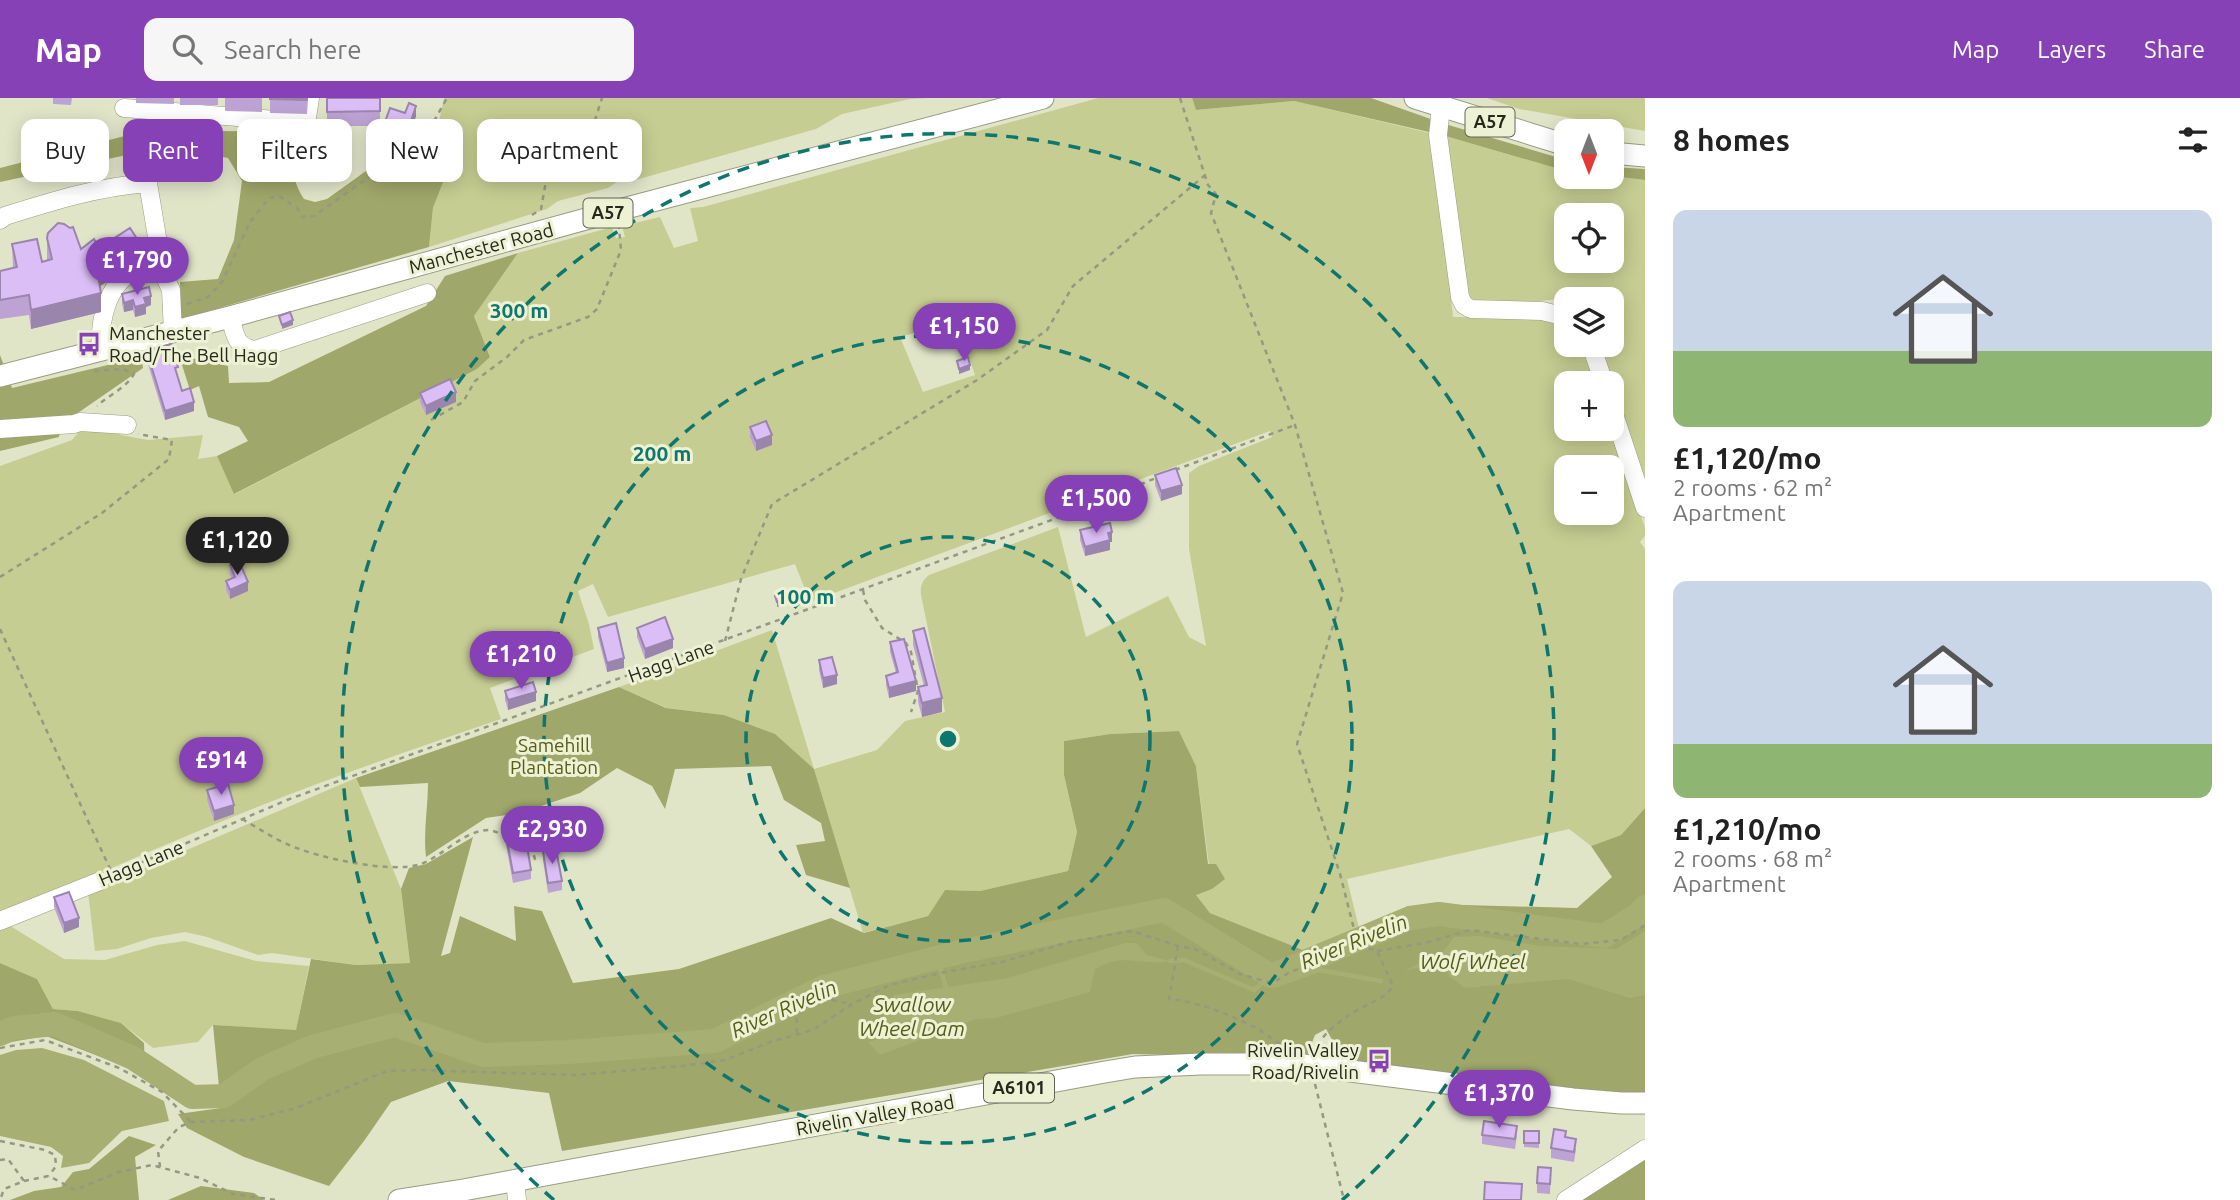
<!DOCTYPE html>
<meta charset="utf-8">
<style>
body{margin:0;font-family:Ubuntu,sans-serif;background:#f6f6f6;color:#222;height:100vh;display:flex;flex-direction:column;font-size:26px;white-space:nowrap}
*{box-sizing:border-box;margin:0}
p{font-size:23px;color:#767676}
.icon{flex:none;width:38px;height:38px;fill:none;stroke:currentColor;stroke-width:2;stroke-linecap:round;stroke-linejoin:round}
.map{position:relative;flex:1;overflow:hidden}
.details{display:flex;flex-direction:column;background:#fff;width:595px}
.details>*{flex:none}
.top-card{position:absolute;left:21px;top:21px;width:665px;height:63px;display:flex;gap:14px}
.needle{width:46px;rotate:180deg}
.fabs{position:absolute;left:1554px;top:21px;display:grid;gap:14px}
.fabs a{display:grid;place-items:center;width:70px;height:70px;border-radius:14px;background:#fff;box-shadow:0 4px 18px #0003;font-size:35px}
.price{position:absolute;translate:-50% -60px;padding:0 16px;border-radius:24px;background:#8541b5;color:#fff;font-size:23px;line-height:46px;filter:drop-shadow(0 2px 4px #0008)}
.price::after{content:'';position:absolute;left:50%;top:42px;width:21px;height:16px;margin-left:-10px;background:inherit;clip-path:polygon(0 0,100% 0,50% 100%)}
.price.on{background:#222;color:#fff}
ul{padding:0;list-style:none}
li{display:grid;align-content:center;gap:14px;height:371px;padding:0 28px}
li span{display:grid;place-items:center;height:217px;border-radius:14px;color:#555}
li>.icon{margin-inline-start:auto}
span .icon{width:126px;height:126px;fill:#fffc;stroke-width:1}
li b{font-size:30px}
h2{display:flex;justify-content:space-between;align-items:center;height:84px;padding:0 28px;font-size:30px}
.pill{padding:0 24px;border-radius:14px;background:#fff;box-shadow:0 4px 18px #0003;font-size:24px;line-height:63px}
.pill.on{background:#8541b5;color:#fff}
header{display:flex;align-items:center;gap:42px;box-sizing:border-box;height:98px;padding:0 35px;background:#8541b5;color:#fff}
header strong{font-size:33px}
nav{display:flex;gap:38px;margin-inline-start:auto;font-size:24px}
.search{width:490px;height:63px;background:#f6f6f6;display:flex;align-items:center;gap:18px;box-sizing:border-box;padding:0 24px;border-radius:14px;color:#767676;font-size:26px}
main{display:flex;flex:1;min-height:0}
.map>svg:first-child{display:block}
</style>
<header>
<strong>Map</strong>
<div class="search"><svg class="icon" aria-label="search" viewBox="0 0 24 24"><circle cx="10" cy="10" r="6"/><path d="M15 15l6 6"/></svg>Search here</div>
<nav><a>Map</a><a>Layers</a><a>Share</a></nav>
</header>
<main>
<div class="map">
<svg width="1645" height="1102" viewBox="0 0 1645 1102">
<rect width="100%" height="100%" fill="#e1e5c8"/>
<path fill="#c6cd92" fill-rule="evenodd" d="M444,0h484l-18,1 -68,15 -26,15 -184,52 -9,-3 -15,10 -50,13 -11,8 -118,38 4,-39 14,-39 -13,-23z
M1098,0h94l4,12 98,-9 140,33 19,183h99l14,4v24h19l13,38h-32v46h46v-2l33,101v8l-5,6 5,7v259l-24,27 -30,11 -22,-17 -222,50 13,53 -57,18 -93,-37 -15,-19 17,-5 -16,-123 -17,-35 -69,3 -46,7v34l13,57 -9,39 -88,20 -35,-1 -17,26 -65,17 -49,-164 -90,-54 -57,-7 -48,-21 153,-57 42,139 63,-19 28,-29 40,-9 -24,-117c-1,-9 1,-14 8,-20l129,-48 28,110 82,-41 21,41 17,9 -17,-97v-76l10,-7 73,-29 -2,-6 -460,171 -15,-38 -187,53 -15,-33 -15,7 11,33 5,25 -104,39 11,31c-87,30 -175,60 -261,95 -80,32 -159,68 -240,101v-449l72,-26 10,-12 35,1 4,6 27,5 55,-5 -5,24 19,-3 18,38 242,-125 13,-12 -16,-41 44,-63 94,-26 4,11 9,-1 -3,-11 38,-9 14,31 24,-7 -8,-33 13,-1zM956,223l19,54 -52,17 -23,-55zM1566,369h46v46h-46z
M1487,0h158v33l-126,-22z
M1442,37l124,36v6l46,-1 33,4v314l-46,-149h13v-46h-29l-1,-3c-28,3 -96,15 -118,-1zM1566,117h46v46h-46z
M356,680l45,111 9,74 -54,2 -84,-12 -14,2 -51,-18 -22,-5 -34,6 -34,11 -22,2 -7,-59z
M7,826l57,35 41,1 52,-15 28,-4 71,20 53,5 -13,65 -83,-6 -15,17 -45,6 -32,-25 -43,-12 -25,-2 -16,-30 -37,-16v-36z"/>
<path fill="#a0a76a" d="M1192,0h179l74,26 121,36v11l-124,-36 -148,-34 -98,9z
M148,32l140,2c2,23 3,48 16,67l11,3 12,-3 57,-41 28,-1 22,-11 14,23 -15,39 -4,39 -248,72 -1,-37 38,-3 16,-39 8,-59 -14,-23 -36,-7 -42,-1 -150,32v-14z
M1612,69l33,2v11l-33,-4z
M518,155l-44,63 16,41 -13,12 -243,125 -17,-38 31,-15 -9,-14 -31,-10 -9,-31 -9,4 -8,-25 9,-7 37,8 1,17 40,-1 157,-76 19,-30z
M0,257l12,33 129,-31 2,11 -71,49 -12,11 -1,9 -59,14z
M619,589l47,21 58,7 51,19 39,35 36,119 -44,-13 -10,-30 29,-4 -4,-18 -37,-23 -13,-34 -96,3 -10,40 -13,-23 -35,-18 -37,25 -60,20 -34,5 -60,39c-3,-24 2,-49 2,-74l-68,4 -4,-9z
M1179,633l17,35 12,98h8l9,15 -13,10 -16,6 14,18 93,37 57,-18 68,-28 149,4 35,-31 -21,-31 30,-11 24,-27v285l-22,2 -289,-33 -8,-7 1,-4 8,-6 -9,-16 -11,6 -9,23 -173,-4 -571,97 -13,-58 -101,-12 -57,21 -27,39 -35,45 -85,-29 -57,-29 -9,-14 43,-6 -8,-83 83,5 15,-71 45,6 54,-2 -9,-74 8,-21 17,-4 47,-27 -32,119 9,-3 10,-37 56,25 -2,-35 28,5 31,72 106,-14 152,-51 33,15 64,-17 17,-26 35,1 88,-20 9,-39 -13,-57v-34l46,-7z
M0,865l37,16 16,30 25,2 43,12 23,20 1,31 -99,-38 -46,8z
M129,1038l27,9 -21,12 4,43h-129l24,-9 27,-4 12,-15 16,-3z
M1645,1061v41h-66z
M201,1088l53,7 10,7h-96z"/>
<path fill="#a8af72" d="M1645,833v64l-15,3 -62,-19 -103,9 -16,-12 -6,-14 -39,9 38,-18 12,-16 26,-1 60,10 76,3z
M1125,845h11l11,12 23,6c-32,6 -45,-10 -75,8l-5,23 -94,26 -20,1 -96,36 -12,-13 15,-4 1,-27 10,-16 114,-17z
M42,950l42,12 80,41 5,20 -47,10 -33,32 -28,5 2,-12 -12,-9 -51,-11v-81l16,-5z"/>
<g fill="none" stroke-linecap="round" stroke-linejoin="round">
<path stroke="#a8af72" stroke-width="4.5" d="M937,860l9,29
M1170,863l14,-1 70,30 17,-14 6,9 42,-15 62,11"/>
<path stroke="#a8af72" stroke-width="24" d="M0,936l14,-6 41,-4 78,34 59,39 32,-1 38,-27 50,-22 83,-22 88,30 85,-3 147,-11 109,-54 135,-35 205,-42 107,66 139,-58 29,-4 165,22 35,-22 6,-7"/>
<g stroke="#989c81" stroke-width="19">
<path id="minor" d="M1441,9l-3,28 22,162 4,8 7,4 71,2 24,6
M124,10l176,14 7,-4 3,-20
M0,122l5,-4c48,-15 92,-29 143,-33l15,90 8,17 2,42
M230,219c6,18 4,29 25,33l172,-57
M1591,247l13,38
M101,253c-2,-28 5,-66 33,-80 8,-4 19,-6 27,-8
M1612,310l33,100
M0,331l74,-5 6,-2 47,3
M0,823l100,-40
M515,1082l2,20
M1566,1102l79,-51"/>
</g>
<g stroke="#989c81" stroke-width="23">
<path id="major" d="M1415,0l151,47
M1612,55l33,3
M0,278l230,-59 385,-106 428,-113
M399,1102l64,-10 642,-118 30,-5 66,-3h94l278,35 48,4h24"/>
</g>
<path stroke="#959882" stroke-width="2.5" stroke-dasharray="5 5" stroke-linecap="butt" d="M1180,0l28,87 8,9 -5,19 84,212 48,168 -46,151 43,130 15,59 6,13
M532,117l9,-6 8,-45 45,-41 8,-25
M187,206l21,-7 14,-15 28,-60 19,-24 10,-2 19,13 4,8 12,-1 72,-51 35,-20 10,-12 2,-10 14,-25
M94,273l29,-2 11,5c-8,14 -25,21 -37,32
M431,322l32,-18 12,-21 32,-24 17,-17 64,-23 9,-8 24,-59 -2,-22
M1175,372l120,-45
M0,479l102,-64 67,-54 3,-19 -34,-6
M863,492l2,10 17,28 24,15 5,9 7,39 -7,21
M0,531l111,242
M725,543l16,-62 31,-75 205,-124 70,-50 26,-44 131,-110
M242,721c16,9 31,19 47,26 30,13 102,29 132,19 22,-8 43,-34 68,-34 6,1 14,5 20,7
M522,744l9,3 5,18
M112,777l175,-75 770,-282 99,-40
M1178,848l-9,53c29,3 54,13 81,26 12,5 22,15 34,21
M1377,853l48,-8 45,-13 111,14 40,-4 24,-15
M797,935l-1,-22 31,-12 25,5
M0,950l45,-8 74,28 43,24 29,30
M1315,986l29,116
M0,1043l45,9 10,5 1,11 -7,10
M0,1062l8,-1 16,22 -20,8 -4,11
M160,1069l-2,-16 21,-24 12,-5 58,-2 47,-12 91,-37 32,-1 156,5 107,-9 43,-6 48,-19 40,-11 39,-26 38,-19 55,-13 57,-10 67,-20 63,-11 46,15 17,3 45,25 28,8h6l16,-10 71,-26 16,5 16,35c-9,14 -19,14 -32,22 -14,8 -42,26 -44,42
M24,1083l25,-5 26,14 44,-18 33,-7 48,13 33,16 43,6"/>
<use href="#minor" stroke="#fff" stroke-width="18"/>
<use href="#major" stroke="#fff" stroke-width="21"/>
</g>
<path fill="#bda3d4" d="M53,0h19l-1,7 -18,-1z
M136,0h38v6l-38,-1z
M180,0h38v7h-38z
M225,0h37v14l-37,-1z
M270,0h38l-1,16 -37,-1z
M327,0h53v28h-53z
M405,15l11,3 -9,27 -23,-8v-10z
M324,44h5l-1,30h-18v-6h-7v-10z
M47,140l34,11 18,-1 40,13 -39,25 1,26 -70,17 -2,-14 -29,4v-48l13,-3 -1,-24 30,18 5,-2z
M122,196l29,11 -5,2v7l-11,3 -2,-7 -9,2 -2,-8z
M147,254l31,25 4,14 12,20 -29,9 -18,-59z
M420,295l36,9 -30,13 -6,-13z
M750,329l22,18 -16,6 -6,-14z
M1155,377l27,19 -21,7 -6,-16z
M1080,432l32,12h-2v8l-25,6 -5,-16z
M230,467l18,26 -18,8 -4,-9v-9l6,-3 -2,-3z
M598,530l26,40 -17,4 -9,-35z
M637,530l36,20 -28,11 -8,-22z
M913,533l29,81 -20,5 -4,-15v-15l6,-1 -11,-41z
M890,544l26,49 -27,7 -3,-13v-9l10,-3 -6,-21z
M819,562l18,24 -14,4 -4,-18z
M505,593l31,10 -28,9 -3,-10z
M207,692l27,24 -20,7 -7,-21z
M506,737l12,2 5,10 8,23v9l-18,4 -7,-38z
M543,753l19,30v9l-14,3 -5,-33z
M54,799l25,30 -15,6 -10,-26z
M1524,1033h15v17l-15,-1z
M1482,1037h35l-2,14 -33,-5z
M1566,1039l10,12 -2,13 -23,-4v-10z
M1551,1070l-1,26 -13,-1v-10z"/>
<path fill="#9a85ad" d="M416,8v10l-9,27v-10z
M139,144v19l-42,27v-19z
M101,195v19l-70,17v-19z
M151,198v9l-5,2v7l-11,3v-10l9,-9z
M133,202v10l-9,2v-9z
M293,222v5l-11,4v-4z
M970,267v5l-11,4v-5z
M456,294v10l-30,13v-9z
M194,304v9l-29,9v-9z
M772,337v10l-16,6v-10z
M1182,387v9l-21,7v-10z
M1112,434v10h-2v8l-25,6v-9l23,-14z
M248,484v9l-18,8v-9z
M794,499v5l-17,5v-5z
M673,541v9l-28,11v-10z
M624,560v10l-17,4v-9z
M837,577v9l-14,4v-10z
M916,583v10l-27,7v-10z
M536,594v9l-28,9v-10z
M942,600v14l-20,5v-14z
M234,707v9l-20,7v-10z
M79,820v9l-15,6v-10z"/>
<path fill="#dcbef7" stroke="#9a85ad" stroke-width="2" d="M270,0h37v2l-37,-1z
M327,0h53v13l-53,1z
M409,5l7,3 -9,27 -23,-8 6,-17 15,5z
M304,29l20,1 -1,14h6l-1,21 -18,-1v-5l-7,-1z
M58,125l6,1 6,4 3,-1 8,22 13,-10 5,9 31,-20 9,14 -42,27 4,24 -70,17 -2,-15 -29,5v-29l17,-4 -5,-23 25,-5 5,23 10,-3 -5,-21 1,-5z
M149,189l2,9 -7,2 2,6 -11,3 -2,-7 -9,3 -2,-9z
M290,214l3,8 -11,5 -3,-9z
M171,246l7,23 -3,1 7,23 8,-3 4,14 -29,9 -18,-59z
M968,259l2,8 -11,4 -2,-8z
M450,281l6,13 -30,14 -6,-13z
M766,323l6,14 -16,6 -6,-14z
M1176,370l6,17 -21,6 -6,-16z
M1110,425l2,9 -4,1 2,7 -25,7 -5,-17z
M239,463l9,21 -18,8 -4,-9 9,-4 -5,-12z
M793,493l1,6 -17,5 -2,-6z
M665,519l8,22 -28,10 -8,-21z
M616,525l8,35 -17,5 -9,-35z
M924,530l18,70 -20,5 -4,-16 9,-2 -14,-54z
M904,541l12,42 -27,7 -3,-12 12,-4 -8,-30z
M832,559l5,18 -14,3 -4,-18z
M533,584l3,10 -28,8 -3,-9z
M228,686l6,21 -20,6 -7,-21z
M517,736l1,3h4l1,10 4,-1 4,24 -18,3 -7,-38z
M556,751l6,32 -14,2 -5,-32z
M69,794l10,26 -15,5 -10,-26z
M1484,1023l33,5 -2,13 -33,-4z
M1554,1031l12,2 -1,6 11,2 -2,13 -23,-4z
M1524,1033h15v12h-15z
M1538,1069l13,1 -1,16 -13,-1z
M1485,1084l37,2 -1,16h-37z"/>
<g fill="none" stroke="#0f766e" stroke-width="3.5" stroke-dasharray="12 9">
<circle cx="948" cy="641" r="202"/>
<circle cx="948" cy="641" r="404"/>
<path d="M554 1102A606 606 0 1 1 1342 1102"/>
</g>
<defs>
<g id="bus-bare" transform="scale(1.89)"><path d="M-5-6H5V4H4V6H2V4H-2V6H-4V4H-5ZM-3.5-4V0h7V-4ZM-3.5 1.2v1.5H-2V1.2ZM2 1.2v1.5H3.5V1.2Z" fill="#8541b5" stroke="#eef2d5" stroke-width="2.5" paint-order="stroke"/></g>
</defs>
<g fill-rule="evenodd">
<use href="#bus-bare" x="89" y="246"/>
<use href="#bus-bare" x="1379" y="963"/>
</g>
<g text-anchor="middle" stroke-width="6" stroke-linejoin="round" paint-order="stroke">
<g fill="#eef2d5" stroke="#626554" stroke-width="2">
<rect x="1465.5" y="9.5" width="49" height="29" rx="5"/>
<rect x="583.5" y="100.5" width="49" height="29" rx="5"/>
<rect x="984" y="975.5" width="70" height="29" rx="5"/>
</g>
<g font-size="18" font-weight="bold" fill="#26281d">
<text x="1490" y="30">A57</text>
<text x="608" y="121">A57</text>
<text x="1019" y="996">A6101</text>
</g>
<g font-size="19" fill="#26281d" stroke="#eef2d5">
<text transform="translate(481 150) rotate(-15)" y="7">Manchester Road</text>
<text transform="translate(671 563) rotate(-20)" y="7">Hagg Lane</text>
<text transform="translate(141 765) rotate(-23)" y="7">Hagg Lane</text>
<text transform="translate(875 1017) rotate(-10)" y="7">Rivelin Valley Road</text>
</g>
<g font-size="19" fill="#26281d" stroke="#eef2d5" text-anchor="start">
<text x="109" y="242">Manchester<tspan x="109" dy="22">Road/The Bell Hagg</tspan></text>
<text x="1359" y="959" text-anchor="end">Rivelin Valley<tspan x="1359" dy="22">Road/Rivelin</tspan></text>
</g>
<g font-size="19" fill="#575c17" stroke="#eef2d5">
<text x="554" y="654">Samehill<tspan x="554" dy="22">Plantation</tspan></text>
</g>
<g font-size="21" font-style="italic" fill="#565c16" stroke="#eef2d5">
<text transform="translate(1354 844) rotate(-22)" y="7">River Rivelin</text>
<text x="1473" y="871">Wolf Wheel</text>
<text x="912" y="914">Swallow<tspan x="912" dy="24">Wheel Dam</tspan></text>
<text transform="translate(784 911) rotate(-24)" y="7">River Rivelin</text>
</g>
</g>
<circle cx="948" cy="641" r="10" fill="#0f766e" stroke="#eef2d5" stroke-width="3.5"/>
<g font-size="21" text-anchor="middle" font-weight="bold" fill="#0f766e" stroke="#eef2d5" stroke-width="6" stroke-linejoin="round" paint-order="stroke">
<text x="519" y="220">300 m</text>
<text x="662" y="363">200 m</text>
<text x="805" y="506">100 m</text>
</g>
</svg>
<div class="fabs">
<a><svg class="needle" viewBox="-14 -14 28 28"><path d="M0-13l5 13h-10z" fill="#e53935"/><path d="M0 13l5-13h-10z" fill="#767676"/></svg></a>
<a><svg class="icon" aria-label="locate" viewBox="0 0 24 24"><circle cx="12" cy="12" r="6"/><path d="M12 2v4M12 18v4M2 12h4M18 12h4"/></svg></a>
<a><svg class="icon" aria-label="layers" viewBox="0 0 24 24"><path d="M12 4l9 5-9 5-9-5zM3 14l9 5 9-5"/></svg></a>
<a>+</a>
<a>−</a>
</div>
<b class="price" style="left:137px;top:199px">£1,790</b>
<b class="price" style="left:964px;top:265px">£1,150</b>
<b class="price" style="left:1096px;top:437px">£1,500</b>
<b class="price on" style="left:237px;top:479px">£1,120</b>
<b class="price" style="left:521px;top:593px">£1,210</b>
<b class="price" style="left:221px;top:699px">£914</b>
<b class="price" style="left:552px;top:768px">£2,930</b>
<b class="price" style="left:1499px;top:1032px">£1,370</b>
<div class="top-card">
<a class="pill">Buy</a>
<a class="pill on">Rent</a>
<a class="pill">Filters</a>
<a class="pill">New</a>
<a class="pill">Apartment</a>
</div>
</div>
<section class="details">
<h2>8 homes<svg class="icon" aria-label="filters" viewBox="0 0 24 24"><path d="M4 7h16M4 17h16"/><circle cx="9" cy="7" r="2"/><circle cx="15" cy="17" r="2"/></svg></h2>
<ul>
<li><span style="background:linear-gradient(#c9d6e8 65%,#8fb573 0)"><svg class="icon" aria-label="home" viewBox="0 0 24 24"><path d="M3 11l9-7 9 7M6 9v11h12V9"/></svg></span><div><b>£1,120/mo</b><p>2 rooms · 62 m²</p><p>Apartment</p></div></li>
<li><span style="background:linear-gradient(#c9d6e8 75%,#8fb573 0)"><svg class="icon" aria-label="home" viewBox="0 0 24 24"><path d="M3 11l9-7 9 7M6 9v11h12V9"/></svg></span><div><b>£1,210/mo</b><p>2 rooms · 68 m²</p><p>Apartment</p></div></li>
</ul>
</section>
</main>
